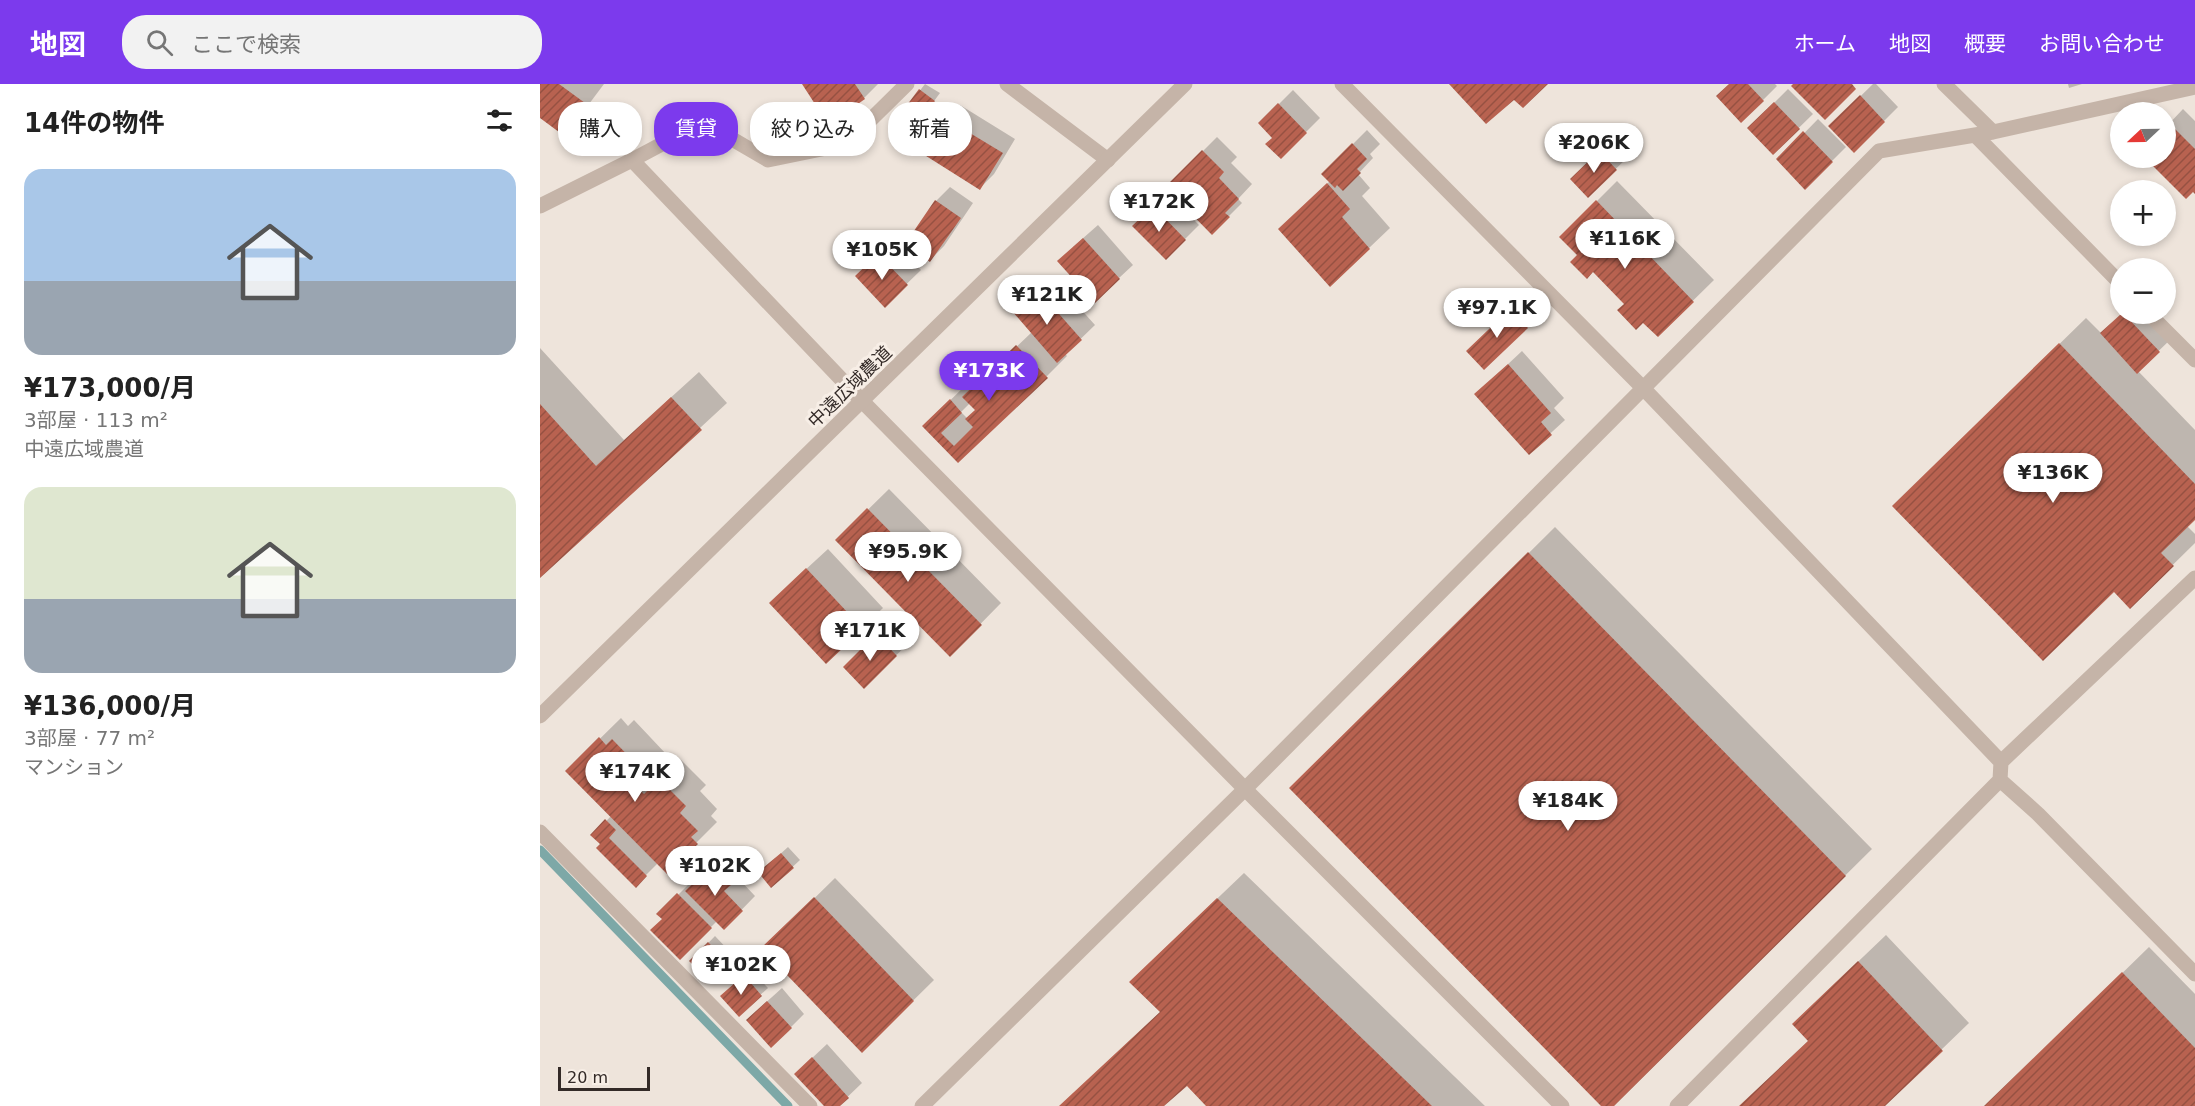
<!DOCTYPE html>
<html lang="ja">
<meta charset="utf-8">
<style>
body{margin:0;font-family:"DejaVu Sans","Noto Sans JP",sans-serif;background:#f2f2f2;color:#222;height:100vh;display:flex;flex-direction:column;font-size:22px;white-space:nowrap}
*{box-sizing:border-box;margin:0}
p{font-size:20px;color:#767676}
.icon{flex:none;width:33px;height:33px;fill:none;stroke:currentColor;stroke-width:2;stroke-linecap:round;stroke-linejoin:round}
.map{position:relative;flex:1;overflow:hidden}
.panel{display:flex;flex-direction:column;background:#fff;width:540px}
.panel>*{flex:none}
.hud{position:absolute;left:18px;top:18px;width:570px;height:54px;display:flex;gap:12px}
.needle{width:39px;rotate:248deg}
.tools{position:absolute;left:1570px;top:18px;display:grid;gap:12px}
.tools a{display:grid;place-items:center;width:66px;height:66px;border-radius:50%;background:#fff;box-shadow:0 3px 9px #0003;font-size:30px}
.scale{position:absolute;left:18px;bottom:15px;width:92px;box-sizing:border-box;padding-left:6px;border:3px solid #332a27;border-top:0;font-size:16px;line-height:21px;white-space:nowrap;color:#332a27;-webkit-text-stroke:4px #f7eee6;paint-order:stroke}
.price{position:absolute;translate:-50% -51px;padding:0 14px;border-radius:21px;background:#fff;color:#222;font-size:20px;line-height:39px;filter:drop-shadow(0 2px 3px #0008)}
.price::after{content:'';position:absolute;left:50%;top:36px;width:18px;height:14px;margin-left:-9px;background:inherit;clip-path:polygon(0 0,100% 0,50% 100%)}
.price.selected{background:#7c3aed;color:#fff}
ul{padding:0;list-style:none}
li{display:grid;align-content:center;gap:12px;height:318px;padding:0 24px}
li span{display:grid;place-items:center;height:186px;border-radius:18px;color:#555}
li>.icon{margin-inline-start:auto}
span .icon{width:108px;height:108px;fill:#fffc;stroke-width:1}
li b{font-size:26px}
h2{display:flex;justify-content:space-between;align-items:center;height:72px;padding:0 24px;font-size:26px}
.pill{padding:0 21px;border-radius:24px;background:#fff;box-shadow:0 3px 9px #0003;font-size:21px;line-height:54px}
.pill.selected{background:#7c3aed;color:#fff}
header{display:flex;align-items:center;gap:36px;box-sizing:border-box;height:84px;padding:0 30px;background:#7c3aed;color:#fff}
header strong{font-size:28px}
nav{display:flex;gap:33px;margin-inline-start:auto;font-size:21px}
.search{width:420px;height:54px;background:#f2f2f2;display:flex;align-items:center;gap:15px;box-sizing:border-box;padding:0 21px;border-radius:24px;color:#767676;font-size:22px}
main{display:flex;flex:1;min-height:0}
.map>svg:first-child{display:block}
</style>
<header>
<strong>地図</strong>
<div class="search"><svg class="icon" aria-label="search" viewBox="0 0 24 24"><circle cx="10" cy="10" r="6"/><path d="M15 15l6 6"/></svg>ここで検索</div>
<nav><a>ホーム</a><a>地図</a><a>概要</a><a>お問い合わせ</a></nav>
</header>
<main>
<section class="panel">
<h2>14件の物件<svg class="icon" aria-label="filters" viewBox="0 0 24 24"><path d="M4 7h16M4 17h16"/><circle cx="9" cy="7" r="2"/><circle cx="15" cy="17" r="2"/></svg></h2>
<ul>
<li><span style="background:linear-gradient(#a9c7e8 60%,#9aa5b1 0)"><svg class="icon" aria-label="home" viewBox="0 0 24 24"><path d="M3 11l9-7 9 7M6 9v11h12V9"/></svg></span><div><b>¥173,000/月</b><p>3部屋 · 113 m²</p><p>中遠広域農道</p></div></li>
<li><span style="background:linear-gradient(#dfe7d0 60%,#9aa5b1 0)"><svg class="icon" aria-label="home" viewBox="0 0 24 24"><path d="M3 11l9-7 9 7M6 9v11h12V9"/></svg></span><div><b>¥136,000/月</b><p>3部屋 · 77 m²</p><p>マンション</p></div></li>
</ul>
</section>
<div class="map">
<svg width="1655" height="1022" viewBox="0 0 1655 1022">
<defs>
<pattern id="building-hatch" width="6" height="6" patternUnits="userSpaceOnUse" patternTransform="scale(1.5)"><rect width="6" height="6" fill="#b86250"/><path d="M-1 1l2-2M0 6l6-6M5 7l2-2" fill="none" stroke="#965142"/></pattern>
</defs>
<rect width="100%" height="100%" fill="#eee4db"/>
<path fill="#0003" fill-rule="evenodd" d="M0,0h64l-21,28 -21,21 -22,-17z
M263,0h75l-14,14 -21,14 -4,-6z
M385,0l15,9 -29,39 -20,-4z
M1190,0h45l2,2 -14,14z
M1333,0h3l22,23 -44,44 -24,-25z
M1528,0h14l-13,4z
M1248,5l25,25 -40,39 -24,-25z
M753,6l27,28 -39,39 -7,-19 -14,-15z
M420,21l55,34 -21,35 -14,14 -55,-34 21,-35z
M1643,25l12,12v70l-2,-1 -7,7 -39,-39h19v-31z
M1278,35l28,28 -41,41 -27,-28z
M827,46l13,14 -10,10 3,4 -15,16 12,14 -8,8 28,32 -21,20 -89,-19 50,-48 -7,-7z
M677,53l20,20 -6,6 21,21 -14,15 4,4 -30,30 -45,-46z
M1074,55l16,16 -42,41 -2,-31z
M1077,97l97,99 -56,55 -97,-98z
M410,103l23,16 -29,43 -14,14 6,-59z
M627,109l32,32 -33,33 -31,-32z
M558,141l35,40 -14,13 -46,-31z
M353,157l28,29 -36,35 -14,-43z
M511,192l44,49 -30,29 2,2 -21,21 -88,84 -34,-35 47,-46 5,5 56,-53 -5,-34zM430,319l7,7 -9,9 -7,-7z
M985,212l16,17 -57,55 -2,-31z
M1582,230h28l23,23 -35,34 57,59v88l-8,8 8,8v9l-65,64 -16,-17 -193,-111 165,-161 16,16z
M0,264l84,92 75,-68 28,31 -187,173z
M982,267l42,47 -10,10 11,12 -36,33 -39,-72z
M349,405l112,114 -51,52 -113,-115z
M1015,443l317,322 -260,257h-9l-312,-318z
M288,465l55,59 -21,20 -71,-45z
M351,538l19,20 -46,44 -19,-19z
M81,634l7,8 6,-6 33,35 -11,10 9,10 16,-15 25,25 -6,6 17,18 -6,7 6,6 -50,50 -9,-9 -22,22 -43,-50 18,-19 -44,-45z
M248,763l12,13 -28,26 -5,-20z
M187,768l17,18 -7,7 18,19 -31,32 -7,-7 -37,37 -16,-39 -5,-5 33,-33 3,2z
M704,789l241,233h-277l-21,-22 -25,22h-101l100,-95 -4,-55z
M295,794l99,102 -72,71 -78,-123z
M1346,851l83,88 -86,83h-143l69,-66 11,-42z
M175,852l17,18 -24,23 -17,-16z
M1609,863l46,47v112h-209z
M211,886l17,18 -29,26 -10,-24z
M242,904l22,26 -13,13 -29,-21z
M287,960l35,39 -24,23h-12l-16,-46z"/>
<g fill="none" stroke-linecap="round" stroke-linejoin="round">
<path stroke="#7da8a7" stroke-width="9" d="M0,766l248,256"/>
</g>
<path fill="url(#building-hatch)" d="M0,0h19l26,19 -22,32 -23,-17z
M262,0h53l10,15 -23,16 -4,-6 -14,9z
M909,0h99l-25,24 -9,-8 -28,24z
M1189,0h19l16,17 -23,22 -25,-27z
M1253,0h59l4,5 -31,31 -34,-34z
M379,5l16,12 -31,40 -15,-12z
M1320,11l25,27 -31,31 -26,-27z
M1234,18l26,27 -27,26 -26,-27z
M738,19l29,30 -26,26 -16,-15 7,-6 -14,-15z
M405,34l58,35 -23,37 -57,-36z
M1628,38l27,27v45l-2,-2 -7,7 -41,-41h21v-33z
M1263,47l30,31 -28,28 -29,-31z
M812,59l15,16 -10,10 4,4 -18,18 -6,-6 -2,3 -14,-14z
M662,66l22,22 -5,6 20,21 -14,14 5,4 -18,18 -47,-48z
M1059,67l18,19 -29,28 -18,-19z
M787,99l23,26 -8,8 28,32 -40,38 -52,-58z
M395,116l26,18 -31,44 -25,-18z
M1056,116l98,102 -36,35 -15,-14 -7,7 -19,-20 7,-6 -31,-32 -6,7 -17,-17 7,-7 -18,-18z
M613,122l33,34 -20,20 -34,-34z
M543,154l37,41 -25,24 -38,-42z
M338,170l30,31 -23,23 -30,-32z
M497,205l45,51 -25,23 -45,-52z
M970,225l18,19 -44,42 -18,-19z
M1581,230h3l36,38 -23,22 -37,-41z
M1519,259l136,141v36l-34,33 13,13 -44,43 -16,-17 -71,69 -151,-155z
M476,261l32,33 -90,85 -36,-37 28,-27 12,14 -21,20 13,13 19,-19 -8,-8 10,-9 -13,-13z
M968,280l43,49 -10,9 11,13 -23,20 -55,-61z
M131,313l31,33 -162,148v-174l56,62z
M327,424l115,117 -32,32 -115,-117z
M988,468l318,324 -232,230h-13l-312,-318z
M266,484l57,61 -37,35 -57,-61z
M336,550l21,22 -33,33 -21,-22z
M59,653l7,8 6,-6 36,37 -11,11 7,7 15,-15 27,27 -6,7 18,18 -7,6 7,7 -31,30 -102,-103z
M65,735l11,11 -7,8 38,38 -11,12 -40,-40 4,-4 -10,-9z
M241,769l13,15 -23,20 -13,-16z
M172,781l19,20 -7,6 19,20 -19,19 -39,-39z
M137,809l35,35 -32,32 -30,-30 12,-11 -6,-5z
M274,813l100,104 -52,52 -101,-105z
M677,814l215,208h-226l-19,-20 -23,20h-105l101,-94 -31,-30z
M168,858l18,19 -18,18 -19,-18z
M1318,877l85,90 -58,55h-146l69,-65 -16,-17z
M1582,888l73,76v58h-211z
M204,891l18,21 -23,21 -19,-21z
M227,917l25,27 -21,20 -25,-28z
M272,973l37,41 -9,8h-16l-30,-32z"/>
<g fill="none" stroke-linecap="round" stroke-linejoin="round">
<path stroke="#c5b4a8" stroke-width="15" d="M467,0l101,76
M802,0l302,305 357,373
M1404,0l49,48
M1435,51l146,149
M92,76l71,-38 65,38 78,-16 61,-60
M0,122l92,-46 231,242 382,387 317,317
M1609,230l46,46
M1460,696l38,34 157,160
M0,748l270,274
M382,1022l323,-317 634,-638 114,-19 202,-45
M1137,1022l323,-326 1,-18 194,-184"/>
<path stroke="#c5b4a8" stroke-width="15" d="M0,632l645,-632"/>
</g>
<g text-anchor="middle" stroke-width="6" stroke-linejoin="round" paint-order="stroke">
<g font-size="18" fill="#332a27" stroke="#f7eee6">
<text transform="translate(310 303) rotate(-44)" y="6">中遠広域農道</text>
</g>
</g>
</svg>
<div class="tools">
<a><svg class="needle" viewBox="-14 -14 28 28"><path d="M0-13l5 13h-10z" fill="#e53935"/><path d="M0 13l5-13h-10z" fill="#767676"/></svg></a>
<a>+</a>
<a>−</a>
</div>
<div class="scale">20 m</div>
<b class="price" style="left:1054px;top:90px">¥206K</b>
<b class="price" style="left:619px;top:149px">¥172K</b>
<b class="price" style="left:1085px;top:186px">¥116K</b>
<b class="price" style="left:342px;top:197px">¥105K</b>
<b class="price" style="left:507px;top:242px">¥121K</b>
<b class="price" style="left:957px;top:255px">¥97.1K</b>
<b class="price selected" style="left:449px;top:318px">¥173K</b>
<b class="price" style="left:1513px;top:420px">¥136K</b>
<b class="price" style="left:368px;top:499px">¥95.9K</b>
<b class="price" style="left:330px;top:578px">¥171K</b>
<b class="price" style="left:95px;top:719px">¥174K</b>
<b class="price" style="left:1028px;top:748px">¥184K</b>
<b class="price" style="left:175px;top:813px">¥102K</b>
<b class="price" style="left:201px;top:912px">¥102K</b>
<div class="hud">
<a class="pill">購入</a>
<a class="pill selected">賃貸</a>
<a class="pill">絞り込み</a>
<a class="pill">新着</a>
</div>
</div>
</main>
